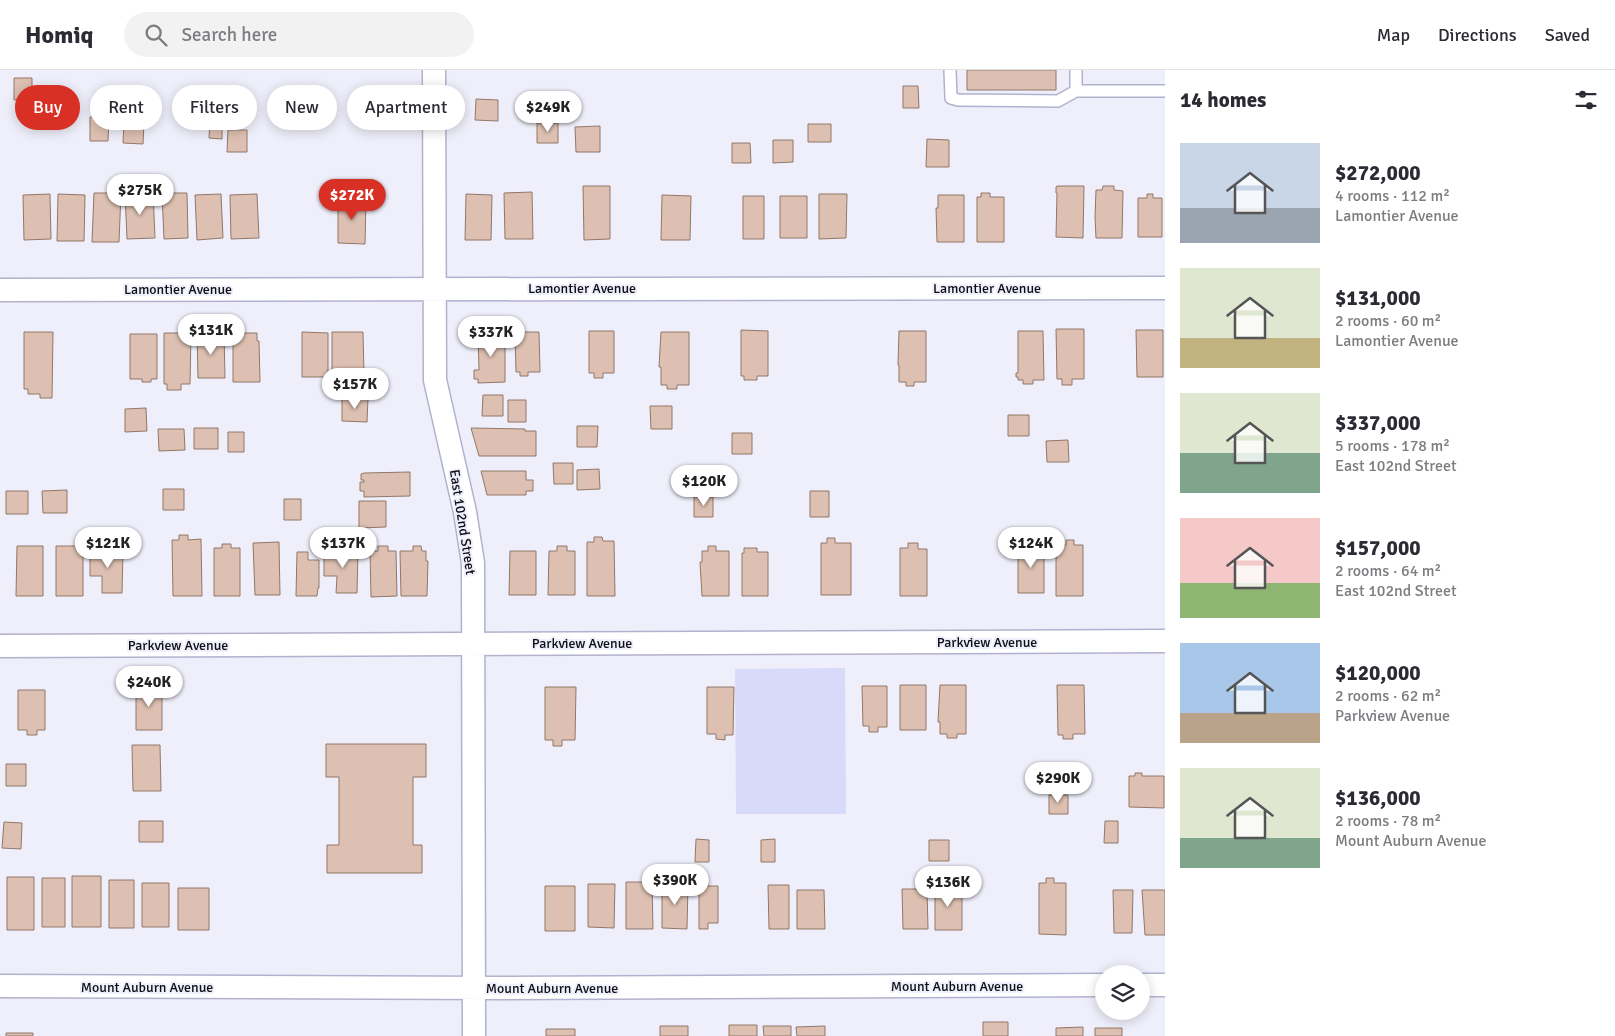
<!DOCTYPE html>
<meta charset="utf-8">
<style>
body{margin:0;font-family:Signika,sans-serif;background:#f2f2f3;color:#2b2b33;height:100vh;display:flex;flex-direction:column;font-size:19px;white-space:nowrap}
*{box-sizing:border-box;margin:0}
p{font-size:16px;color:#7c7c81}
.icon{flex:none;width:28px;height:28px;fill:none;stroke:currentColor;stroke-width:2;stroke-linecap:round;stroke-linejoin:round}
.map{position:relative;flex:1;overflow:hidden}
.drawer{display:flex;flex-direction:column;background:#fff;width:450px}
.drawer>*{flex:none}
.top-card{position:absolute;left:15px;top:15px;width:475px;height:45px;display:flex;gap:10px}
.fabs{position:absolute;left:1095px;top:895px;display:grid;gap:10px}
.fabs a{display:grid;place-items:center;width:55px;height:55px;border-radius:50%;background:#fff;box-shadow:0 2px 12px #0003;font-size:25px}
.price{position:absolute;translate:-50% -42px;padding:0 11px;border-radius:18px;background:#fff;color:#222;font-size:16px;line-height:32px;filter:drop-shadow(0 1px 2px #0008)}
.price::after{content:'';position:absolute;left:50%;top:30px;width:15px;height:11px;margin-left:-8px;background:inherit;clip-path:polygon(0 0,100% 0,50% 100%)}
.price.selected{background:#d93025;color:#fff}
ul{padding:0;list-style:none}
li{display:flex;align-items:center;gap:15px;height:125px;padding:0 15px}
li span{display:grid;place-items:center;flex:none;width:140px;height:100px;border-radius:0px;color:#555}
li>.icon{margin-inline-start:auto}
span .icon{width:60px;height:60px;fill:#fffc;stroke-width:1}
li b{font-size:21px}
h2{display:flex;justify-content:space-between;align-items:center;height:60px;padding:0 15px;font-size:21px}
.chip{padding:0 18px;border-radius:22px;background:#fff;box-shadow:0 2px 12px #0003;font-size:18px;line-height:45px}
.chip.selected{background:#d93025;color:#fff}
header{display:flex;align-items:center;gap:30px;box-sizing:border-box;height:70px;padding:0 25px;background:#fff;border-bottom:1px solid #e1e1e2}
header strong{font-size:24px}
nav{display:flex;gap:28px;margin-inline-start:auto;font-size:18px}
.search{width:350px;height:45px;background:#f2f2f3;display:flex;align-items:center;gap:12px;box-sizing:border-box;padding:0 18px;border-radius:28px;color:#7c7c81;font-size:19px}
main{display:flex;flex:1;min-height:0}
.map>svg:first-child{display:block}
</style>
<header>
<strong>Homiq</strong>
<div class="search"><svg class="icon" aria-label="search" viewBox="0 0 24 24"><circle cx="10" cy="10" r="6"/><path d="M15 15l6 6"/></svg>Search here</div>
<nav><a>Map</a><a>Directions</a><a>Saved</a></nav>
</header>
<main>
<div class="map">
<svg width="1165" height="966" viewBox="0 0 1165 966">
<rect width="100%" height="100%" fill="#efeffb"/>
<path fill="#d8daf9" d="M845,598l1,146h-110l-1,-145z"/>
<path fill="#ddc0b1" stroke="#917769" d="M967,0h89v20h-89z
M14,8h18v22h-18z
M903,16h15l1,22h-16z
M295,20h24v26h-24z
M137,24l20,1v21l-21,-1z
M353,25h17l1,22 -18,1z
M213,27h23v20h-23z
M476,29l22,1v21l-23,-1z
M90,47l19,1 -1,23h-18z
M210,50l12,1v18l-13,-1z
M124,51l20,1 -1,22 -20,-1z
M537,53h21v20h-21z
M808,54h23v18h-23z
M600,56v26h-24l-1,-25z
M228,60h19v22h-20z
M927,69l22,1v27h-23z
M773,70h20v22l-20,1z
M732,73h18l1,20h-19z
M583,116h27v53l-26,1z
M1057,116h27l-1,52 -27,-1 1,-44h-1v-6z
M1103,116h11v4l9,1 -1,47h-26l-1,-21 1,-27h6z
M153,122l2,46 -28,1 -2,-46z
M532,122l1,47h-28l-1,-46z
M94,123h27l-2,49h-27z
M162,123h25l1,45 -24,1z
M981,123h9v4h14v45h-27v-45h4z
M50,124l1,45 -27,1 -1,-45z
M58,124l27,1 -1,46h-27z
M221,124l2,44 -26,2 -2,-45z
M257,124l2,44 -28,1 -1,-44z
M466,124l26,1 -1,45h-26z
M819,124h28l-1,44 -27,1z
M1147,124h6v4h9v39h-24v-39h9z
M662,125l29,1 -1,44h-29z
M938,125h26v47h-27l-1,-34h2z
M743,126h21v43h-21z
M780,126h27v42h-27z
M338,129l28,1 -1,44 -27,-1z
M1056,259h28v50h-12v6h-10v-6h-5z
M741,260l27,1v45h-11v4h-13v-4h-3z
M1136,260h27v47h-26z
M589,261h25v42h-11v5h-9v-5h-5z
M899,261h27v51h-12v4h-8v-4h-7v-17h-1z
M1018,261h25l1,49h-11v4h-10v-4h-5v-3h-2v-4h2z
M24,262h29l-1,66h-12v-4h-12v-5h-4z
M302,262l26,1v44h-26z
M332,262h31l1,43h-6v3h-10v-3h-16z
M478,262h27v50l-27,1v-4h-4v-9h5z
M515,262h24l1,40h-12v4h-8v-4h-4z
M661,262h28v53h-12v4h-10v-4h-6v-18h-2z
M164,263h27l-1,51h-9v6h-14v-6h-3z
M197,263h27l1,45h-27z
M233,263h24v8h2l1,41h-27z
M130,264h27v45h-6v3h-9v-3h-12z
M483,325h20v21h-21z
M342,328h26l-1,24 -25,-1z
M508,330h18v22h-18z
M650,336h22v23h-21z
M146,338l1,23 -22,1v-23z
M1008,345h21v21h-21z
M577,356h21l-1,21h-20z
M194,358h24v21h-24z
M471,358l54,1v2h11v25h-57z
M158,359h26l1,21 -26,1z
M228,362h16v20h-16z
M732,363h20v21h-20z
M1068,370l1,22h-22l-1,-21z
M553,393h20v21h-19z
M599,399l1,20 -23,1v-20z
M481,401h45v9h7v11h-7v4h-39z
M410,402v24l-46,1v-6h-4v-9h4v-2h-3v-6l3,-1z
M163,419h21v21h-21z
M67,420v23h-24l-1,-22z
M6,421h22v23h-22z
M810,421h19v26h-19z
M694,427h19v20h-19z
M284,429h17v21h-17z
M359,431h27v26l-27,1z
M179,465h9v5l13,-1 1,57h-29l-1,-56h7z
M594,467h8l1,4h11l1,55h-28v-54h7z
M827,468h8v5h16v52h-30v-52h6z
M1066,470h8v5h9v51h-27v-51h10z
M279,472l1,53h-25l-2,-52z
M908,473h10v6h9v47h-27v-48h8z
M1026,473h12v6h6v44h-26v-45h8z
M222,474h9v4h9v48h-26v-48h8z
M17,476h26v50h-27z
M56,476h27v50h-27z
M378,476h10v5h8l1,45 -26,1 -1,-46h8z
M413,476h8l1,5h4v10h2l-1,35h-26l-1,-45h13z
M557,476h10v5h8v44h-27l1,-44h8z
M708,476h8v5h13v45h-27l-2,-34h2v-11h6z
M744,478h13v4h11v44h-26v-43h2z
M90,480l33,1 -1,42h-20v-17h-12z
M324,480l34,1 -1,42h-21l1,-17h-13z
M510,481h26v44h-27z
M297,482h11v8h11v28h-1l-1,8h-21z
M136,615h26v45h-26z
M900,615h26v45h-26z
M940,615h26v49h-9v4h-10v-4h-7v-12h-2z
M1057,615h27l1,49h-12v5h-10v-4h-5z
M862,616h25v41h-9v5h-9v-6h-6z
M545,617h31l-1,53h-13v6h-9v-6h-8z
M707,617h27l-1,48h-8v5l-9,-1v-5h-9z
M18,620h27v40h-8v5h-10v-5h-9z
M326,674h100v33h-13v68h9v28h-95v-28h12v-68h-13z
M132,675h28l1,46h-28z
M6,694h20v22h-20z
M1135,703h7v3h22v32l-35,-1v-31h6z
M1049,725h19v19h-19z
M139,751h24v21h-24z
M1105,751h13v22h-14z
M4,752l18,1 -1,26 -19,-1z
M696,769l13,1v22h-14z
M775,769v23h-14v-22z
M929,770h20v21h-20z
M72,806h29v51h-29z
M7,807h27v53h-27z
M42,808h23v49h-23z
M1046,808h8v5h12v52l-27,-1v-51h7z
M109,810h25v48h-25z
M626,812h26l1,47h-27z
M142,813h27v44h-27z
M588,814h27l-1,44 -26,-1z
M662,814h26l-1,45 -25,-1z
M768,815h21v44h-20z
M545,816h30v45h-30z
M699,816h19v37h-10v6h-9z
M935,816h27v44h-27z
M178,818h31v42h-31z
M902,819h25l1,40h-25z
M797,820h27l1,39h-28z
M1113,820h20l-1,43h-18z
M1142,820h23v45h-20z
M983,952h25v14h-25z
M729,955h28v11h-28z
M660,956h28v10h-28z
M763,956h28v10h-27z
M825,956v10h-28l-1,-9z
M1083,957v9h-27v-8z
M1095,958h27v8h-27z
M546,959h29v7h-29z
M6,963h27v3h-27z"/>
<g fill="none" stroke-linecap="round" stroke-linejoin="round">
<g stroke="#b1b2ce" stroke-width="14">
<path id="service" d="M950,0l1,28 7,2 100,1 18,-10
M1076,0v21h89"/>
</g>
<g stroke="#b1b2ce" stroke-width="25">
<path id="minor" d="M434,0l1,310 30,132 8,51 1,473
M0,220l1165,-2
M0,576l1165,-5
M1141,915h24
M0,916l496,2 608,-3"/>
</g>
<use href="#service" stroke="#fff" stroke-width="11"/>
<use href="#minor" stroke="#fff" stroke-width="22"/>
</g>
<g text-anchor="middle" stroke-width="4" stroke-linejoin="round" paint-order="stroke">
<g font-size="14" fill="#0d0d16" stroke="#efeffb">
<text x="582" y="223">Lamontier Avenue</text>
<text x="987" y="223">Lamontier Avenue</text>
<text x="178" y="224">Lamontier Avenue</text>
<text transform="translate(463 452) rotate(81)" y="5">East 102nd Street</text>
<text x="987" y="577">Parkview Avenue</text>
<text x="582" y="578">Parkview Avenue</text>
<text x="178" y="580">Parkview Avenue</text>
<text x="957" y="921">Mount Auburn Avenue</text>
<text x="147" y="922">Mount Auburn Avenue</text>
<text x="552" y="923">Mount Auburn Avenue</text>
</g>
</g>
</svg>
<div class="fabs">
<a><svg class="icon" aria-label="layers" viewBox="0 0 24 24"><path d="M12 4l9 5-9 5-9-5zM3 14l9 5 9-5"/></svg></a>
</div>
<b class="price" style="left:548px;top:63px">$249K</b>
<b class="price" style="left:140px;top:146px">$275K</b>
<b class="price selected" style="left:352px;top:151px">$272K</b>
<b class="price" style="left:211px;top:286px">$131K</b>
<b class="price" style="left:491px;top:288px">$337K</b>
<b class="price" style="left:355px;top:340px">$157K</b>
<b class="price" style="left:704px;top:437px">$120K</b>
<b class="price" style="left:108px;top:499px">$121K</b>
<b class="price" style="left:343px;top:499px">$137K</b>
<b class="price" style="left:1031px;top:499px">$124K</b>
<b class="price" style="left:149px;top:638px">$240K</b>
<b class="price" style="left:1058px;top:734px">$290K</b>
<b class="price" style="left:675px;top:836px">$390K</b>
<b class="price" style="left:948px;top:838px">$136K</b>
<div class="top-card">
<a class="chip selected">Buy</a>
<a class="chip">Rent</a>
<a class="chip">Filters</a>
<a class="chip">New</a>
<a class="chip">Apartment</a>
</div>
</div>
<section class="drawer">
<h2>14 homes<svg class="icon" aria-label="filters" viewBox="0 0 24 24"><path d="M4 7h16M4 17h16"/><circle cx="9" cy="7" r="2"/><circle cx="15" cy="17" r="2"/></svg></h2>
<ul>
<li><span style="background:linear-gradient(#c9d6e8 65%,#9aa5b1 0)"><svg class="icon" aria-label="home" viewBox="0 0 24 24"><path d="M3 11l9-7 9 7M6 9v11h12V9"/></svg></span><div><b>$272,000</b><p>4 rooms · 112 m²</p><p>Lamontier Avenue</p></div></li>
<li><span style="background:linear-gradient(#dfe7d0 70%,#c2b280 0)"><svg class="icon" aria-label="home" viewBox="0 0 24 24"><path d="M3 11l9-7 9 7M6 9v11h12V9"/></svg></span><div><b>$131,000</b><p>2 rooms · 60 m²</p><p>Lamontier Avenue</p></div></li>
<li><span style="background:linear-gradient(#dfe7d0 60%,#7fa58c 0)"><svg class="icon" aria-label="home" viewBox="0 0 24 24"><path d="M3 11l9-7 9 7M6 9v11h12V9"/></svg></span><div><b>$337,000</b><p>5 rooms · 178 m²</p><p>East 102nd Street</p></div></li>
<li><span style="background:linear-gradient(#f6c9c9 65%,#8fb573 0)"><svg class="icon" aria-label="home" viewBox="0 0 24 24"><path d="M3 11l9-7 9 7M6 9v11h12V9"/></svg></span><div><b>$157,000</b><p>2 rooms · 64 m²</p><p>East 102nd Street</p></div></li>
<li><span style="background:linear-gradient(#a9c7e8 70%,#b9a48a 0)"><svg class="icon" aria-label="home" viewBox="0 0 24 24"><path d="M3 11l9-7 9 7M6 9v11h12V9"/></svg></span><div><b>$120,000</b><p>2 rooms · 62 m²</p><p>Parkview Avenue</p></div></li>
<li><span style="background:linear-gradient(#dfe7d0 70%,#7fa58c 0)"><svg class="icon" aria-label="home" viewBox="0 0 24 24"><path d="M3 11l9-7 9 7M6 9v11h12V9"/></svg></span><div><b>$136,000</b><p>2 rooms · 78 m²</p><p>Mount Auburn Avenue</p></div></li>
</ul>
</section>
</main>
